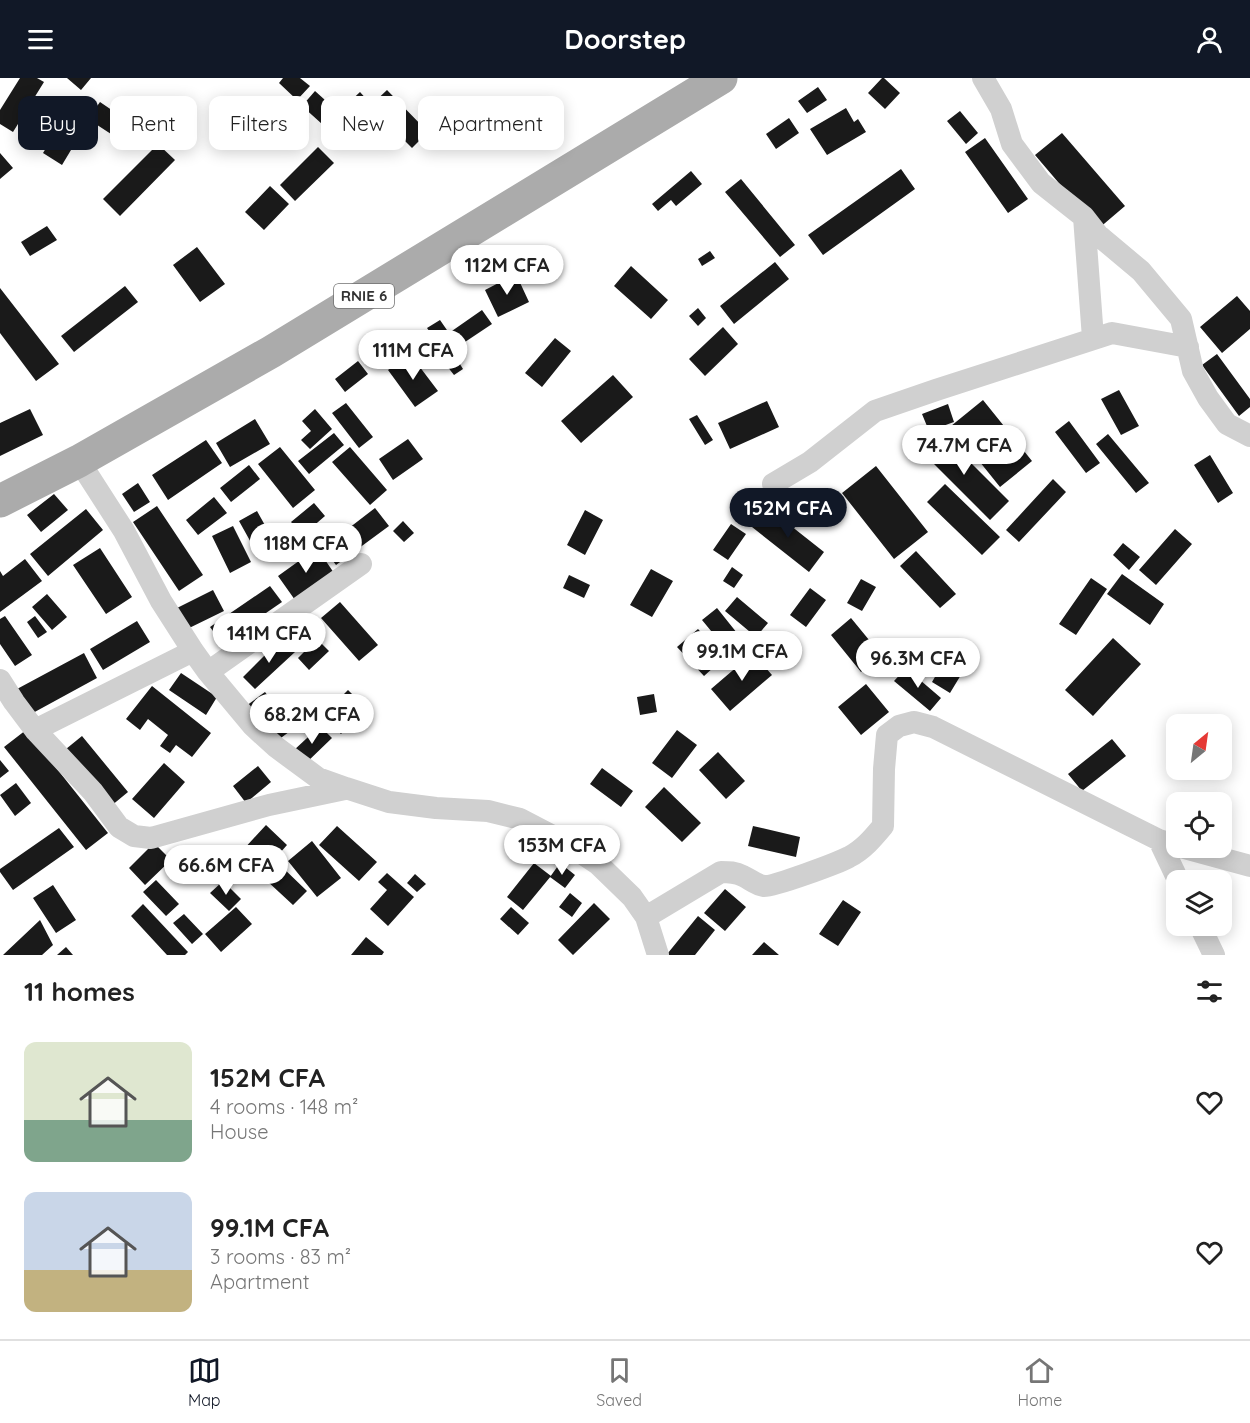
<!DOCTYPE html>
<meta charset="utf-8">
<style>
body{margin:0;font-family:Quicksand,sans-serif;background:#f2f2f2;color:#222;height:100vh;display:flex;flex-direction:column;font-size:22px;white-space:nowrap}
*{box-sizing:border-box;margin:0}
p{font-size:20px;color:#767676}
.icon{flex:none;width:33px;height:33px;fill:none;stroke:currentColor;stroke-width:2;stroke-linecap:round;stroke-linejoin:round}
.map{position:relative;height:877px;overflow:hidden}
.details{display:flex;flex-direction:column;background:#fff;flex:1}
.details>*{flex:none}
.top-card{position:absolute;left:18px;top:18px;width:600px;height:54px;display:flex;gap:12px}
.needle{width:39px;rotate:29deg}
.tools{position:absolute;left:1166px;top:636px;display:grid;gap:12px}
.tools a{display:grid;place-items:center;width:66px;height:66px;border-radius:12px;background:#fff;box-shadow:0 3px 15px #0003;font-size:30px}
.price{position:absolute;translate:-50% -51px;padding:0 14px;border-radius:21px;background:#fff;color:#222;font-size:20px;line-height:39px;filter:drop-shadow(0 2px 3px #0008)}
.price::after{content:'';position:absolute;left:50%;top:36px;width:18px;height:14px;margin-left:-9px;background:inherit;clip-path:polygon(0 0,100% 0,50% 100%)}
.price.on{background:#111827;color:#fff}
ul{padding:0;list-style:none}
li{display:flex;align-items:center;gap:18px;height:150px;padding:0 24px}
li span{display:grid;place-items:center;flex:none;width:168px;height:120px;border-radius:12px;color:#555}
li>.icon{margin-inline-start:auto}
span .icon{width:72px;height:72px;fill:#fffc;stroke-width:1}
li b{font-size:26px}
h2{display:flex;justify-content:space-between;align-items:center;height:72px;padding:0 24px;font-size:26px}
.chip{padding:0 21px;border-radius:12px;background:#fff;box-shadow:0 3px 15px #0003;font-size:21px;line-height:54px}
.chip.on{background:#111827;color:#fff}
header{display:flex;justify-content:space-between;align-items:center;height:78px;padding:0 24px;background:#111827;color:#fff;font-size:27px;font-weight:700}
.dock{display:flex;justify-content:space-around;align-items:center;height:84px;border-top:2px solid #e0e0e0;background:#fff;font-size:16px;color:#767676}
.dock a{display:grid;justify-items:center;gap:3px}
.dock .on{color:#111827}
.map>svg:first-child{display:block}
</style>
<header><svg class="icon" aria-label="menu" viewBox="0 0 24 24"><path d="M4 6h16M4 12h16M4 18h16"/></svg>Doorstep<svg class="icon" aria-label="person" viewBox="0 0 24 24"><circle cx="12" cy="8" r="4"/><path d="M4 21q1-7 8-7t8 7"/></svg></header>
<div class="map">
<svg width="1250" height="877" viewBox="0 0 1250 877">
<rect width="100%" height="100%" fill="#fff"/>
<path fill="#1a1a1a" d="M20,0h17l7,4 -31,50 -13,-8v-14z
M67,0h24l-10,12z
M283,0h17l10,8 -13,14 -18,-17z
M882,0h2l16,15 -15,16 -17,-16z
M818,9l9,13 -20,13 -9,-12z
M387,12l41,42 -16,16 -42,-42z
M315,13l30,27 -13,15 -30,-27z
M360,14l9,10 -17,16 -9,-10z
M100,24l22,15 -11,17 -23,-15z
M846,30l8,14 4,-3 8,13 -39,23 -17,-26z
M960,33l18,22 -12,11 -19,-23z
M789,40l10,15 -23,16 -10,-15z
M61,45l19,12 -18,30 -19,-12z
M1062,55l63,73 -27,23 -63,-74z
M985,60l43,61 -20,14 -43,-61z
M158,66l17,16 -55,56 -17,-17z
M318,69l16,16 -39,38 -15,-16z
M0,75l13,15 -13,11z
M901,91l14,20 -92,66 -15,-20z
M691,93l11,13 -26,22 -5,-6 -13,11 -6,-7z
M741,101l54,66 -15,12 -55,-65z
M270,108l19,18 -25,26 -19,-18z
M47,148l10,14 -27,16 -9,-14z
M197,169l28,37 -25,18 -27,-37z
M710,173l5,7 -13,8 -4,-7z
M775,184l14,17 -55,45 -14,-18z
M631,188l37,34 -17,19 -37,-33z
M516,196l13,28 -31,15 -13,-27z
M125,208l13,16 -64,50 -13,-16z
M0,210l59,76 -23,17 -36,-48z
M1237,218l13,15v18l-28,24 -22,-26z
M698,230l8,10 -8,8 -9,-10z
M482,232l10,14 -57,38 -11,-17 10,-7 -7,-10 13,-8 9,13z
M723,249l15,17 -33,32 -16,-17z
M555,260l16,13 -29,36 -17,-14z
M453,275l10,16 -9,6 -11,-14z
M410,276l28,37 -23,16 -27,-37z
M1217,276l33,45v8l-11,9 -37,-51z
M358,283l10,13 -23,18 -10,-13z
M613,297l20,22 -52,46 -20,-22z
M1119,312l20,36 -18,9 -20,-36z
M983,322l49,61 -32,26 -49,-61z
M767,323l12,26 -49,22 -12,-26z
M346,325l27,34 -14,11 -27,-35z
M948,326l6,18 -25,9 -7,-17z
M30,331l13,26 -43,21v-33z
M315,331l17,20 -22,20 -9,-9 10,-9 -9,-10z
M697,337l16,25 -8,5 -16,-26z
M255,341l15,25 -40,23 -14,-24z
M1069,343l31,42 -14,10 -31,-41z
M939,353l70,70 -19,19 -70,-70z
M334,355l10,12 -35,29 -11,-13z
M1108,356l41,49 -13,10 -40,-49z
M408,361l15,20 -30,21 -14,-21z
M206,362l16,23 -54,37 -16,-25z
M280,369l35,43 -22,18 -35,-44z
M350,369l37,43 -17,15 -38,-43z
M1210,377l23,38 -15,10 -24,-38z
M249,387l11,14 -29,23 -11,-14z
M876,388l52,66 -34,27 -52,-66z
M1053,401l13,13 -47,50 -13,-12z
M138,405l12,19 -16,10 -12,-18z
M945,406l55,53 -18,18 -55,-53z
M54,416l14,16 -27,22 -14,-17z
M214,419l13,16 -29,22 -12,-15z
M314,425l11,13 -22,19 -12,-13z
M157,428l46,69 -24,16 -46,-69z
M767,429l57,45 -15,20 -57,-45z
M375,430l14,18 -53,39 -13,-17z
M86,431l17,21 -55,46 -18,-22z
M585,432l18,10 -18,35 -18,-10z
M257,433l19,34 -18,10 -19,-34z
M403,443l11,12 -10,9 -11,-11z
M731,446l15,10 -18,26 -15,-10z
M233,448l18,36 -21,11 -18,-37z
M1175,451l17,15 -36,41 -17,-15z
M1123,465l17,14 -11,13 -16,-15z
M100,470l32,49 -26,17 -33,-49z
M317,470l17,25 -39,27 -17,-24z
M916,473l40,43 -16,14 -40,-42z
M25,481l17,22 -42,31v-41l3,5z
M732,489l11,8 -9,13 -11,-7z
M651,491l22,12 -21,36 -22,-12z
M1122,496l42,30 -14,21 -43,-31z
M569,497l21,10 -6,13 -21,-10z
M1091,500l16,11 -31,46 -17,-11z
M861,501l15,8 -14,24 -15,-8z
M270,508l12,16 -60,41 -12,-16z
M810,510l16,12 -20,27 -16,-12z
M213,512l11,21 -43,21 -10,-21z
M47,516l20,23 -15,13 -20,-23z
M737,519l31,26 -12,14 -31,-26z
M340,524l38,43 -19,16 -38,-43z
M717,530l32,40 -14,12 -33,-40z
M5,538l27,39 -17,11 -15,-22v-25z
M35,538l12,16 -9,6 -11,-16z
M851,540l23,28 -9,7 8,10 -12,9 -30,-37z
M137,543l13,21 -47,28 -13,-21z
M698,551l26,29 -20,18 -27,-29z
M282,560l13,14 -40,37 -12,-12z
M1113,560l28,26 -48,52 -28,-26z
M317,561l12,12 -20,19 -11,-12z
M954,566l19,11 -23,38 -18,-11z
M84,575l13,25 -66,36 -14,-25z
M753,575l19,22 -42,36 -19,-22z
M906,590l35,30 -11,13 -36,-30z
M181,595l36,24 -11,18 -37,-25z
M866,606l23,28 -28,23 -23,-28z
M152,608l59,47 -19,24 -16,-12 -6,8 -10,-7 8,-11 -20,-16 -8,11 -14,-11z
M348,612l18,18 -25,26 -19,-18z
M265,614l28,37 -19,14 -28,-37z
M654,616l3,18 -17,3 -3,-18z
M320,648l12,12 -27,26 -12,-13z
M26,652l82,103 -22,17 -82,-103z
M677,652l20,15 -25,33 -20,-15z
M82,658l46,56 -17,14 -45,-57z
M1112,661l14,17 -44,35 -14,-17z
M718,674l27,29 -19,18 -27,-29z
M0,682l9,11 -9,7z
M164,685l21,19 -31,36 -22,-19z
M258,688l13,16 -25,21 -13,-17z
M602,690l31,23 -12,16 -31,-23z
M16,705l15,20 -16,13 -15,-21z
M664,709l37,36 -19,19 -37,-35z
M266,747l21,20 -23,26 -22,-20z
M337,748l40,36 -18,19 -40,-36z
M753,748l47,11 -4,20 -48,-11z
M59,750l15,19 -61,43 -13,-18v-3z
M312,763l29,37 -24,19 -29,-36z
M154,765l17,17 -26,25 -16,-17z
M534,785l17,13 -28,34 -16,-13z
M560,785l15,12 -10,13 -15,-11z
M280,787l27,26 -14,14 -27,-25z
M387,795l27,24 -26,29 -18,-17 17,-19 -9,-8z
M415,796l11,10 -9,8 -10,-9z
M156,802l23,24 -13,12 -23,-24z
M223,803l18,18 -12,12 -19,-18z
M53,807l23,35 -20,13 -23,-35z
M725,811l21,18 -21,24 -21,-18z
M570,815l12,10 -10,14 -13,-10z
M843,822l18,12 -23,34 -19,-12z
M594,825l16,16 -37,36 -15,-15z
M143,826l45,48 -3,3h-18l-36,-39z
M236,829l16,17 -31,28 -16,-18z
M511,829l18,16 -11,12 -18,-16z
M184,836l19,20 -11,10 -19,-21z
M698,838l17,14 -20,25h-26l-1,-2z
M40,842l13,25 -11,10h-39z
M366,859l18,15 -2,3h-31z
M764,864l15,13h-27z
M66,869l7,8h-16z"/>
<g fill="none" stroke-linecap="round" stroke-linejoin="round">
<path stroke="#d0d0d0" stroke-width="22" d="M983,0l18,31 11,35 29,39 43,34 14,18 43,36 40,48 12,52 15,27 19,26 23,12
M1084,139l9,121
M79,383l45,70 37,70 32,50 15,21 45,54 23,21 42,31 28,10 43,14 47,6 52,3 32,8 48,25 30,20 34,33 14,20 12,38
M773,406l37,-22 65,-51 61,-21 176,-57 76,14
M208,594l153,-108
M0,602l14,22 21,28 58,62 26,35 15,9 17,2 118,-33 76,-16
M35,652l158,-79
M1159,762l19,40
M1184,770l66,18
M646,839l75,-45c8,0 14,0 22,4 7,3 13,9 21,10 9,1 74,-23 85,-29 14,-7 24,-19 34,-31l1,-57 3,-34 12,-9 15,-4 19,5 226,113 17,5
M1200,848l14,29"/>
<path stroke="#ababab" stroke-width="33" d="M0,423l79,-40 192,-109 450,-274"/>
</g>
<g text-anchor="middle" stroke-width="6" stroke-linejoin="round" paint-order="stroke">
<rect fill="#fff" stroke="#707070" stroke-width="1.5" x="334" y="206" width="60" height="24" rx="4.5"/>
<g font-size="15" font-weight="bold" fill="#333">
<text x="364" y="223">RNIE 6</text>
</g>
</g>
</svg>
<div class="tools">
<a><svg class="needle" viewBox="-14 -14 28 28"><path d="M0-13l5 13h-10z" fill="#e53935"/><path d="M0 13l5-13h-10z" fill="#767676"/></svg></a>
<a><svg class="icon" aria-label="locate" viewBox="0 0 24 24"><circle cx="12" cy="12" r="6"/><path d="M12 2v4M12 18v4M2 12h4M18 12h4"/></svg></a>
<a><svg class="icon" aria-label="layers" viewBox="0 0 24 24"><path d="M12 4l9 5-9 5-9-5zM3 14l9 5 9-5"/></svg></a>
</div>
<b class="price" style="left:507px;top:218px">112M CFA</b>
<b class="price" style="left:413px;top:303px">111M CFA</b>
<b class="price" style="left:964px;top:398px">74.7M CFA</b>
<b class="price on" style="left:788px;top:461px">152M CFA</b>
<b class="price" style="left:306px;top:496px">118M CFA</b>
<b class="price" style="left:269px;top:586px">141M CFA</b>
<b class="price" style="left:742px;top:604px">99.1M CFA</b>
<b class="price" style="left:918px;top:611px">96.3M CFA</b>
<b class="price" style="left:312px;top:667px">68.2M CFA</b>
<b class="price" style="left:562px;top:798px">153M CFA</b>
<b class="price" style="left:226px;top:818px">66.6M CFA</b>
<div class="top-card">
<a class="chip on">Buy</a>
<a class="chip">Rent</a>
<a class="chip">Filters</a>
<a class="chip">New</a>
<a class="chip">Apartment</a>
</div>
</div>
<section class="details">
<h2>11 homes<svg class="icon" aria-label="filters" viewBox="0 0 24 24"><path d="M4 7h16M4 17h16"/><circle cx="9" cy="7" r="2"/><circle cx="15" cy="17" r="2"/></svg></h2>
<ul>
<li><span style="background:linear-gradient(#dfe7d0 65%,#7fa58c 0)"><svg class="icon" aria-label="home" viewBox="0 0 24 24"><path d="M3 11l9-7 9 7M6 9v11h12V9"/></svg></span><div><b>152M CFA</b><p>4 rooms · 148 m²</p><p>House</p></div><svg class="icon" aria-label="heart" viewBox="0 0 24 24"><path d="M12 20l-8-8c-3-5 5-10 8-4 3-6 11-1 8 4z"/></svg></li>
<li><span style="background:linear-gradient(#c9d6e8 65%,#c2b280 0)"><svg class="icon" aria-label="home" viewBox="0 0 24 24"><path d="M3 11l9-7 9 7M6 9v11h12V9"/></svg></span><div><b>99.1M CFA</b><p>3 rooms · 83 m²</p><p>Apartment</p></div><svg class="icon" aria-label="heart" viewBox="0 0 24 24"><path d="M12 20l-8-8c-3-5 5-10 8-4 3-6 11-1 8 4z"/></svg></li>
</ul>
</section>
<nav class="dock">
<a class="on"><svg class="icon" aria-label="map" viewBox="0 0 24 24"><path d="M3 6l6-2 6 2 6-2v14l-6 2-6-2-6 2zM9 4v14M15 6v14"/></svg>Map</a>
<a><svg class="icon" aria-label="saved" viewBox="0 0 24 24"><path d="M7 4h10v16l-5-4-5 4z"/></svg>Saved</a>
<a><svg class="icon" aria-label="home" viewBox="0 0 24 24"><path d="M3 11l9-7 9 7M6 9v11h12V9"/></svg>Home</a>
</nav>
